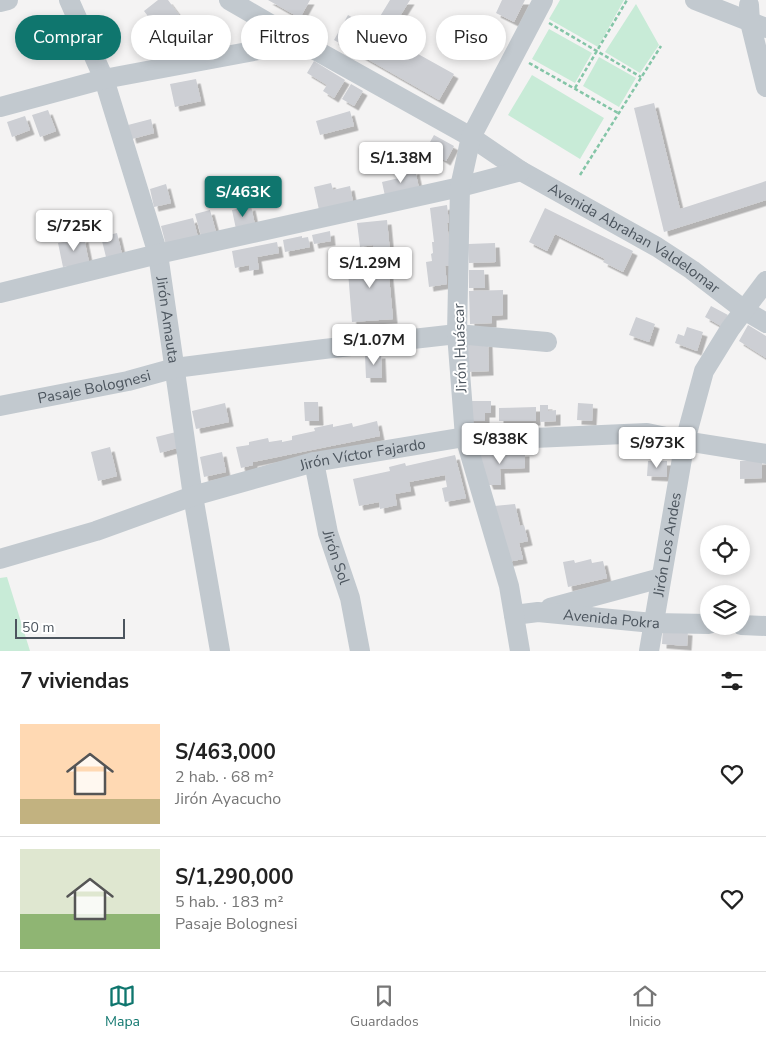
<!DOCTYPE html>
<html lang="es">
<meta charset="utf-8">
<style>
body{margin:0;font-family:"Nunito Sans",sans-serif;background:#f2f2f2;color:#222;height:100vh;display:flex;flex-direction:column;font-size:19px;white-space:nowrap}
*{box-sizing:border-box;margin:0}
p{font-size:16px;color:#767676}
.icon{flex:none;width:28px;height:28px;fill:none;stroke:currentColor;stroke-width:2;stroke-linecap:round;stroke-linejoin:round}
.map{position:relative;height:651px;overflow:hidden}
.details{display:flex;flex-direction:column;background:#fff;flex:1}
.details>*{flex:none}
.guide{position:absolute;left:15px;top:15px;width:500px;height:45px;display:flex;gap:10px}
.tools{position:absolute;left:700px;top:525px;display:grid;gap:10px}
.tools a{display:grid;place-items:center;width:50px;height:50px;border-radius:50%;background:#fff;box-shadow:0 2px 8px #0003;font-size:25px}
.scale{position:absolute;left:15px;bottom:12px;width:110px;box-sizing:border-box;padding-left:5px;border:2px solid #4c555e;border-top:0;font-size:14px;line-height:18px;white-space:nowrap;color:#4c555e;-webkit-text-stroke:4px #fff;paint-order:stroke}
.price{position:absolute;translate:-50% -42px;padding:0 11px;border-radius:5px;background:#fff;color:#222;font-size:16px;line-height:32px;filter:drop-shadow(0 1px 2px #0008)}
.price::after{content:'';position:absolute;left:50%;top:30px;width:15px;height:11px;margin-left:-8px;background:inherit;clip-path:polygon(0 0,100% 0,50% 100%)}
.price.current{background:#0f766e;color:#fff}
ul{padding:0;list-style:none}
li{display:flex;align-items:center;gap:15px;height:125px;padding:0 20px}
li+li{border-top:1px solid #e0e0e0}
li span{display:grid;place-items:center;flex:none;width:140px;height:100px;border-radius:0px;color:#555}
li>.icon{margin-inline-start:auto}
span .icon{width:60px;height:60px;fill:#fffc;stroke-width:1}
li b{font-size:21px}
h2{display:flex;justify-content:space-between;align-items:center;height:60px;padding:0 20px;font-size:21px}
.chip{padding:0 18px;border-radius:22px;background:#fff;box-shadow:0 2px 8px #0003;font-size:18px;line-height:45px}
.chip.current{background:#0f766e;color:#fff}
.menu{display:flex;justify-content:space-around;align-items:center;height:70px;border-top:1px solid #e0e0e0;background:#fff;font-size:14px;color:#767676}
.menu a{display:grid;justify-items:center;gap:2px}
.menu .current{color:#0f766e}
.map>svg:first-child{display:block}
</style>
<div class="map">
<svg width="766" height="651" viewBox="0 0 766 651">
<defs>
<filter id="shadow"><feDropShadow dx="4.5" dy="4.5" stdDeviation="0" flood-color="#0004"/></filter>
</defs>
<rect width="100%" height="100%" fill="#f4f3f3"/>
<path fill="#c8ebd7" d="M560,0h64l-26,47 -49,-28z
M636,4l23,41 -19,28 -35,-21z
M549,29l43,24 -17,30 -43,-24z
M599,57l37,21 -17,29 -36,-21z
M532,75l72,43 -24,41 -72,-44z
M7,577l23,74h-30v-73z"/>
<path fill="#cdcfd4" filter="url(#shadow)" d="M158,0h10l31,42 -20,15 -35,-46z
M268,0h42l-10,18z
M390,0h20l-20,32 -14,-9z
M502,0h23l-11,22 -18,-9z
M348,15l106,59 -15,26 -105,-60z
M314,61l31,19 -11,18 -11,-7 4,-6 -20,-12z
M196,79l5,22 -26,6 -5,-23z
M351,84l12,7 -9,15 -12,-7z
M654,103l26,106 86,-28v19l-102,32 -30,-124z
M48,110l8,21 -16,6 -8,-22z
M350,111l4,15 -34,9 -4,-14z
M25,116l5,14 -18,7 -5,-15z
M151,119l3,14 -22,6 -4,-14z
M434,135l20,11 -8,15 -20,-12z
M415,170l4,18 -34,8 -3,-14 17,-4 -1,-4z
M331,183l2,7 17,-4 3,16 -34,8 -5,-23z
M166,184l5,19 -17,4 -4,-18z
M447,205l2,18h-2l5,42 -7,1 2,18 -18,3 -3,-25 6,-1 -1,-7 2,-1 -1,-11h2l-4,-34z
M251,206l4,19 -19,4 -4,-19z
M545,208l88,43 -10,21 -20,-10 2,-3 -50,-25 -8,17 -18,-9z
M210,210l6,22 -15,4 -6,-22z
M193,218l5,19 -32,8 -5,-19z
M387,220l3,32 -16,2 -1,-9 -13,2 -3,-24z
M330,231l1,10 -17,3 -2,-9z
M117,233l5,21 -16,3 -5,-20z
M302,236v2l6,-1 2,10 -25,5 -2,-12z
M84,238l5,24 -26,5 -5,-24z
M277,242l2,11 -22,4 2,12 -10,2v-6l-14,3 -3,-17z
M495,243l1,19 -27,1 -1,-19z
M387,255l6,64 -41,3 -5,-63z
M469,270h15l1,18h-16z
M503,290v25l-11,1v7l-22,1 -1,-33z
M711,306l17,9 -7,11 -16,-9z
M636,317l19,7 -6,18 -20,-7z
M748,325l18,11v22l-27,-17z
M687,327l16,5 -6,19 -22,-8 3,-9 6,2z
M488,342l1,29 -22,1 -1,-29z
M381,354l1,24h-16l-1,-23z
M467,401h24v12h-6v8h-18z
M304,402h14l1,19h-14z
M225,403l4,19 -33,7 -4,-18z
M578,403l15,1 -1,17 -15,-1z
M540,405h8v6l8,-1v11l-16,1z
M536,407v14h-37v-13z
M377,421l3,15 -127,26v3l-12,3 -5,-21 13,-2v-3l19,-4 1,4 13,-2v2l10,-2v-4l23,-5 -1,-3 19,-4v3l19,-4 1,4z
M176,432l4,15 -20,6 -4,-16z
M110,447l7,29 -19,5 -7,-29z
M222,452l4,20 -22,5 -4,-20z
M525,452v16l-25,1 1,16h-12l-12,-31z
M455,455l11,43 -21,4 -3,-14 5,-1 -2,-12 -36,7 2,9 -16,3 2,11 -17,4 -1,-7 -20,4 -6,-27 37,-8 -1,-4 16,-4 1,3z
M762,460v18l-22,1v-18z
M648,461h19v16l-20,-1z
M515,504l5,22 4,-1 4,16 -9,2 4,16 -15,3 -14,-56z
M591,559l1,4 11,-2 4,17 -39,9 -5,-25 11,-2 1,3z
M663,628l25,3 -1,15 -25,-2z"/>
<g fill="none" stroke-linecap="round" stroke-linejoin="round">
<path stroke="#84c5a7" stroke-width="2.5" stroke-dasharray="4 2.5" stroke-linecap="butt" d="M549,23l92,54
M529,63l89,50
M575,88l52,-88
M580,175l81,-129"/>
<g stroke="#c2c9cf" stroke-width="20">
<path id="s1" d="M69,0l35,79 54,175 35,242 27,155"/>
<path id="s2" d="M229,0l72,42 170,95 50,34 136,76 35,23 52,40 22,13"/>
<path d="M695,0l71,28"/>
<path d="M0,2l8,-2"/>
<path d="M749,5l1,17 16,65"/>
<path d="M0,107l104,-28 197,-37"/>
<path d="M0,293l158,-39 302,-67 61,-16"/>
<path id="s3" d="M0,406l128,-25 47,-13 149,-19 133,-15 90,8"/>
<path id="s4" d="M314,462l14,71 22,65 10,53"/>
<path id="s5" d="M0,559l96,-28 97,-35 121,-34 151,-25 46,2 136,-6 38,8 81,13"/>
<path d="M550,608l111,-30"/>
<path id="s6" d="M514,615l24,-3 115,11 56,1"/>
<path d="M741,625l25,1"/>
<path d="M520,651l-11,-65 -44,-149 -8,-103 3,-147 11,-50 72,-137"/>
<path id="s7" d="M649,651l36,-210 19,-70 26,-42 36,-48"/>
</g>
</g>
<g text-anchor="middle" stroke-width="4" stroke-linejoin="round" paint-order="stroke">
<g font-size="15" fill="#4c555e" stroke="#fff">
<text dy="5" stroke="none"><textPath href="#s2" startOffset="470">Avenida Abrahan Valdelomar</textPath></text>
<text dy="5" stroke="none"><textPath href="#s1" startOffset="336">Jirón Amauta</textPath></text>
<text transform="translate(460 348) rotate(-92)" y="5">Jirón Huáscar</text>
<text dy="5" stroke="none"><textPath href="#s3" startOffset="96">Pasaje Bolognesi</textPath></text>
<text dy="5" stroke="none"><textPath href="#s5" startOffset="378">Jirón Víctor Fajardo</textPath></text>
<text dy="5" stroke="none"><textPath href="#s7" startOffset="108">Jirón Los Andes</textPath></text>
<text dy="5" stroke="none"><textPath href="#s4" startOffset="98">Jirón Sol</textPath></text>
<text dy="5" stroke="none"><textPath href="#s6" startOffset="98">Avenida Pokra</textPath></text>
</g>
</g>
</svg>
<div class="tools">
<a><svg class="icon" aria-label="locate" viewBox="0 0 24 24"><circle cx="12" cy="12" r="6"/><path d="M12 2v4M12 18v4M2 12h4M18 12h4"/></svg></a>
<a><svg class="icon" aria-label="layers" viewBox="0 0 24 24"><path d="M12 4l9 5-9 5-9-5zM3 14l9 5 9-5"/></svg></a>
</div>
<div class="scale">50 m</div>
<b class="price" style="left:401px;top:184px">S/1.38M</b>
<b class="price current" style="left:243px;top:218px">S/463K</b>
<b class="price" style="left:74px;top:252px">S/725K</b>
<b class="price" style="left:370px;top:289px">S/1.29M</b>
<b class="price" style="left:374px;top:366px">S/1.07M</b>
<b class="price" style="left:500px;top:465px">S/838K</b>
<b class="price" style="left:657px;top:469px">S/973K</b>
<div class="guide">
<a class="chip current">Comprar</a>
<a class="chip">Alquilar</a>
<a class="chip">Filtros</a>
<a class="chip">Nuevo</a>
<a class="chip">Piso</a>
</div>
</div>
<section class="details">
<h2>7 viviendas<svg class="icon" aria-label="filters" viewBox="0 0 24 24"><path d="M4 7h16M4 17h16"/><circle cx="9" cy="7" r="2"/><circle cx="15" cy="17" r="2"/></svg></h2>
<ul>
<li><span style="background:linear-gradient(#ffd9b3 75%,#c2b280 0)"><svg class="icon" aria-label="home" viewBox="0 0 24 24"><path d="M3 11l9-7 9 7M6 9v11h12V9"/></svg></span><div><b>S/463,000</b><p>2 hab. · 68 m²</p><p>Jirón Ayacucho</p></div><svg class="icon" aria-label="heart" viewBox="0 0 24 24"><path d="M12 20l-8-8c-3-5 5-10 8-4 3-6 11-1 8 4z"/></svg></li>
<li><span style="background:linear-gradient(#dfe7d0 65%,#8fb573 0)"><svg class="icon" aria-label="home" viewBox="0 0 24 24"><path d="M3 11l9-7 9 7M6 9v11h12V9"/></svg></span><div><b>S/1,290,000</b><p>5 hab. · 183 m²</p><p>Pasaje Bolognesi</p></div><svg class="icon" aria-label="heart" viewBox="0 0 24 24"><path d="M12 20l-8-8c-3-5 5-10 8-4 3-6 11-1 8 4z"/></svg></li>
</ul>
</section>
<nav class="menu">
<a class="current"><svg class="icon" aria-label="map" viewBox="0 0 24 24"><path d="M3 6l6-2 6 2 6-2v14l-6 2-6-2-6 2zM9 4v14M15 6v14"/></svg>Mapa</a>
<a><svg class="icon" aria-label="saved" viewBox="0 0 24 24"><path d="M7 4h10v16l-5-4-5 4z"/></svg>Guardados</a>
<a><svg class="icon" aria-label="home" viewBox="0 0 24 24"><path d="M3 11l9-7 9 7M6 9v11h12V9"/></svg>Inicio</a>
</nav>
